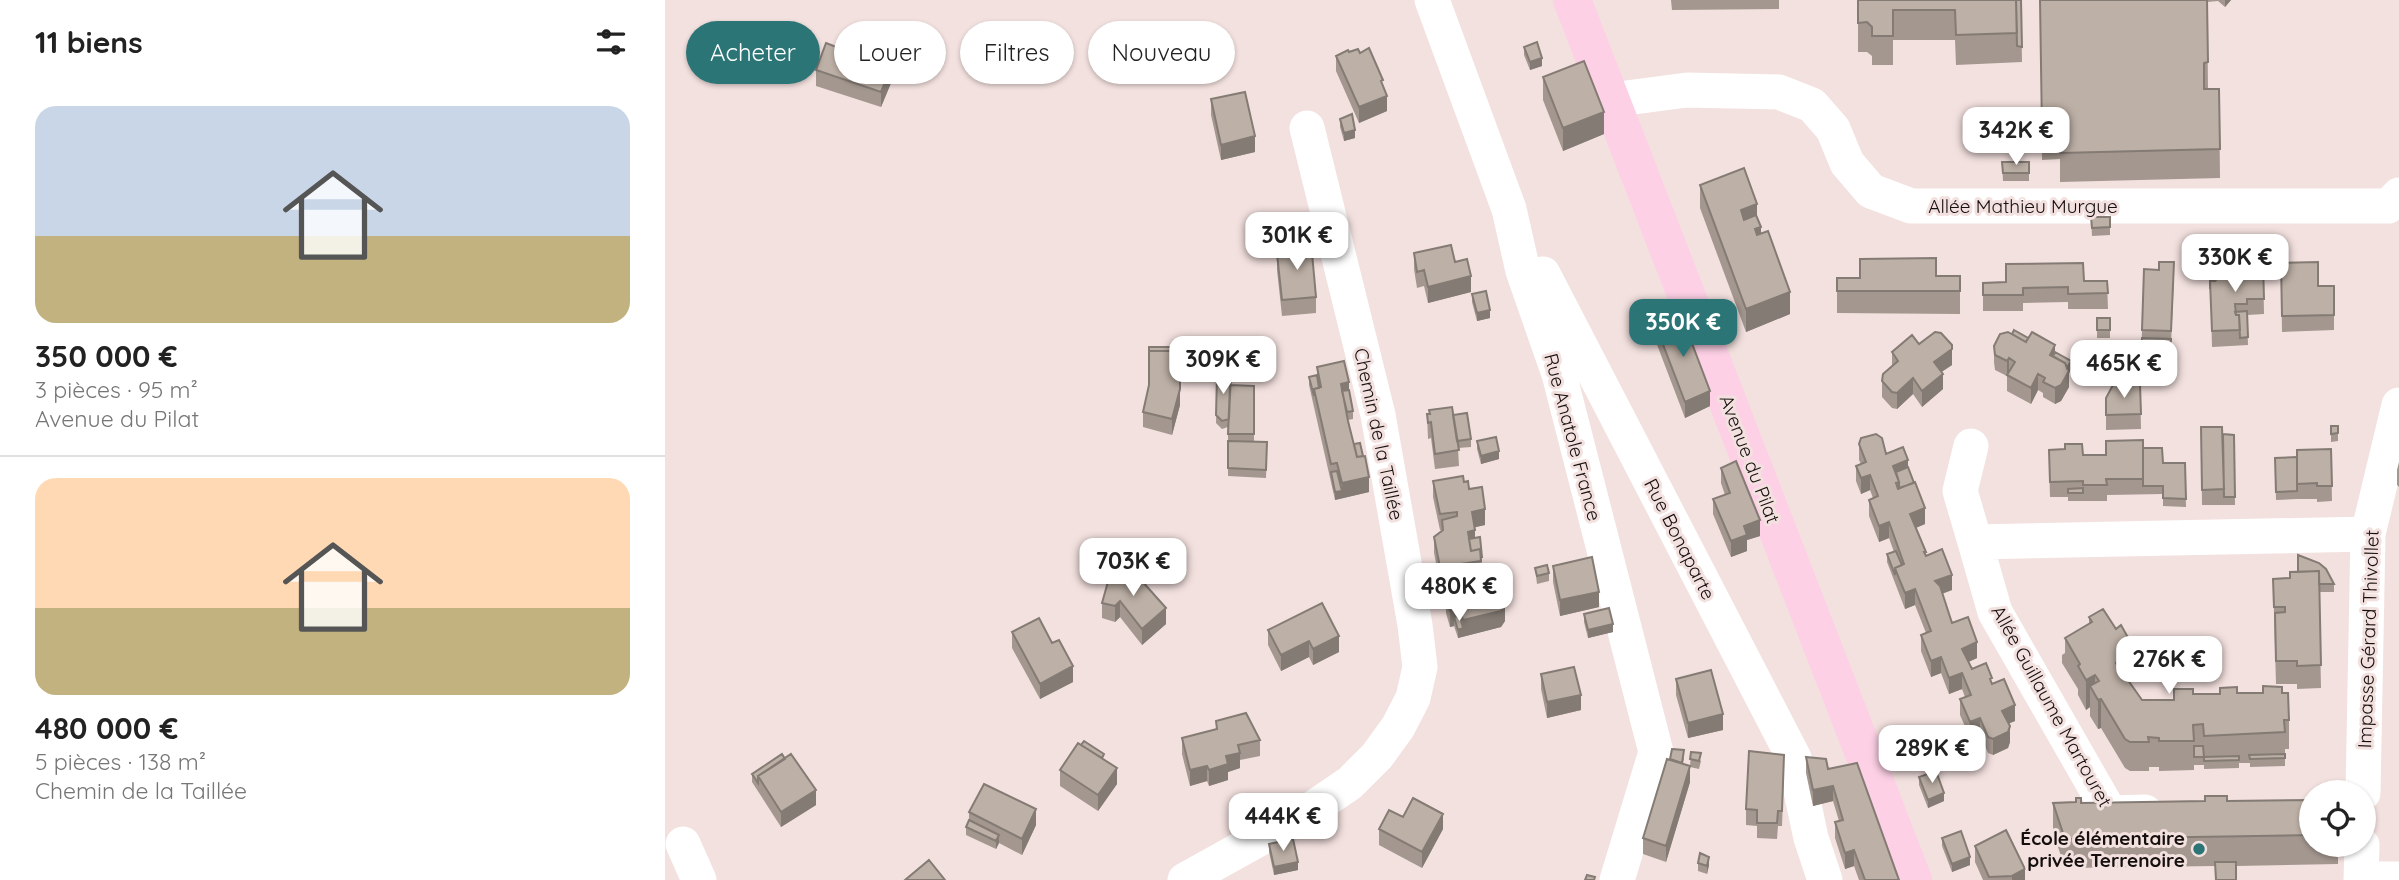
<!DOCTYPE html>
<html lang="fr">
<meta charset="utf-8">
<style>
body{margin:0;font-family:Quicksand,sans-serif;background:#f2f2f2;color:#222;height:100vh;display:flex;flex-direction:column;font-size:26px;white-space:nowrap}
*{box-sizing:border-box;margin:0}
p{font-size:23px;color:#767676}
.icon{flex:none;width:38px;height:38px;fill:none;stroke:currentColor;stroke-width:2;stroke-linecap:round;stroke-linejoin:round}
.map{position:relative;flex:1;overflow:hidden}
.details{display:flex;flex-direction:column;background:#fff;width:665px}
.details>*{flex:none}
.top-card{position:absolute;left:21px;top:21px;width:665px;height:63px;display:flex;gap:14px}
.tools{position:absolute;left:1634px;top:780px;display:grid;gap:14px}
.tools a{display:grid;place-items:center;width:77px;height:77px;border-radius:50%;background:#fff;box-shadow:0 2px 5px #0004;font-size:35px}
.price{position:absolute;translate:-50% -60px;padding:0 16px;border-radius:14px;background:#fff;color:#222;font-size:23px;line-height:46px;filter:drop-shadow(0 2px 4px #0008)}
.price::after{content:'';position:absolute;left:50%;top:42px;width:21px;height:16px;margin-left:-10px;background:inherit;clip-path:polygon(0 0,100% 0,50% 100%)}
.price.on{background:#2b7576;color:#fff}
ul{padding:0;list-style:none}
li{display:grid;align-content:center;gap:14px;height:371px;padding:0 35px}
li+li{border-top:2px solid #e0e0e0}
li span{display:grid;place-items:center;height:217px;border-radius:21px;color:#555}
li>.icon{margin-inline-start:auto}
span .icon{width:126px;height:126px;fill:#fffc;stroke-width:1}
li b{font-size:30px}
h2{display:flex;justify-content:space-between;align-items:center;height:84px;padding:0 35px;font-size:30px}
.chip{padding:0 24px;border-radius:32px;background:#fff;box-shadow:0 2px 5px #0004;font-size:24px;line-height:63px}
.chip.on{background:#2b7576;color:#fff}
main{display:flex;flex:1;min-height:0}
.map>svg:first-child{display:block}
</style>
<main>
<section class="details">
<h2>11 biens<svg class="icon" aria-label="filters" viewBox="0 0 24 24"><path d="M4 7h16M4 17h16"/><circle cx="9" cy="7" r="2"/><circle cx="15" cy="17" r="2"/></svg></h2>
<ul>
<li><span style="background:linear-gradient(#c9d6e8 60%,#c2b280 0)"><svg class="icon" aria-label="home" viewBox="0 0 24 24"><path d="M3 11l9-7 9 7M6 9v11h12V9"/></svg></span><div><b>350 000 €</b><p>3 pièces · 95 m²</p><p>Avenue du Pilat</p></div></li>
<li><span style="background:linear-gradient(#ffd9b3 60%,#c2b280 0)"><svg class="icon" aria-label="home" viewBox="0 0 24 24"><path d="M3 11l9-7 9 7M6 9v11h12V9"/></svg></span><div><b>480 000 €</b><p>5 pièces · 138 m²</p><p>Chemin de la Taillée</p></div></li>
</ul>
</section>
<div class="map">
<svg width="1734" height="880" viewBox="0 0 1734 880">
<rect width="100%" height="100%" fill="#f3e1df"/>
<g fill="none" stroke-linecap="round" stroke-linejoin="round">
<path stroke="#fff" stroke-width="35" d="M767,0l77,209 14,62 36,103 97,378 -39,128
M946,100l76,-10 92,2 33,13 21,24 14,34 24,28 40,15h477l11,-11
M878,274l251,484 17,80 14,42
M1306,446l-11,45 15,51
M1698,793l5,-259 31,-129
M1480,812l-35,1 -115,-201 -20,-70 393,-8
M18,844l16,36
M1696,879h38
M520,880l121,-67 44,-30 27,-27 21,-29 15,-29 7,-31 -5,-42 -37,-210 -71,-287
M1696,880l1,-35"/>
<path stroke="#fdd0e5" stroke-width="38" d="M907,0l341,880"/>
</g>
<path fill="#a3978f" d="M1006,0h108v9l-107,1z
M1193,0h163l1,62 -66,3 -1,-25h-62v25h-21v-9l-5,-4h-9z
M1375,0h223h-32l-6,7 -7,-6 -11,1 1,87h11l1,89 -160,4v-23l-18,1z
M859,47l18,19 -12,4 -6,-15z
M684,52l34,33 4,26 -28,12 -23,-52v-15z
M223,67l3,16 -10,24 -65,-21v-16z
M878,77l61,57 -41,17 -20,-51z
M546,99l44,53 -34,8 -10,-45z
M675,119l15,19 -11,3 -4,-14z
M1337,162h27v19h-26z
M1035,185l57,31 4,18 29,80 -44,18 -46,-124z
M1426,217h19v18l-18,1z
M625,243l26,54v16l-34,3 -5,-46v-16l13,-1z
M749,253l41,9 16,30 -43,11 -4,-17 -7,2 -3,-19z
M1598,262l1,52 -17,1 1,30 -36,2 -2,-76h15l15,-4h7z
M1616,263l37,23h16v44l-52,2z
M1295,276v38l-123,-1v-35z
M1509,278l-4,88 -29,-1 1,-35z
M1419,281h23l1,28h-40v-7l-45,1v8h-40v-28z
M807,294l18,24 -13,3 -5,-19z
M1432,318h13v20h-13z
M991,326l54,80 -25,12 -29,-76z
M1254,344l33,1v20l-11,7 2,17 -21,18 -9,-13 -16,15 -5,-1 -10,-11v-16l10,-14v-15z
M1329,346l61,7 16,16 -2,4v14l-8,14 -6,3 -12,-7v-4l-5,-3 -7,14 -24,-13v-15l-12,-6 -1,-8z
M652,367l32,23 4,21v8l-5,1 6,24 15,48 -34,8 -26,-115v-8l8,-2z
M552,375l14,10 23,1v56h13l-1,36 -38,-2v-49l-6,2 -6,-6z
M1475,384l1,45 -35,1v-32z
M515,405l-8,30 -29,-8v-15z
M764,410l24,5 18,24v8l-13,1 1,18 -24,3 -4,-31 -3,1 -1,-25h2z
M1666,426h7v15l-7,1z
M1536,427l22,7 11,1 1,70h-33z
M812,441l22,18 -18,5 -4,-15z
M1194,444l27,10 22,13 17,57 -9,4 10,28 26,34 -10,4 10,29 25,35 -9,4 4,7 20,15 23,37 -7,3 2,18 -2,6 -15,7 -5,-2 -8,-19 -10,4 -10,-23v-16l5,-2 -3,-8 -13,5 -8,-21 -10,4 -10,-26v-16l5,-2 -11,-28 -10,4 -5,-13 -13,-34v-8l7,-2 -5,-14 -10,4 -10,-26v-16l4,-2 -3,-8 -9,4 -5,-13v-15l5,-2 -2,-4z
M1478,448l20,15h22l1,44 -23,-1v-12l-56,1v6h-24v-2v2h-15v-4h-18l-1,-37 34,-5h23z
M1666,449l1,52 -15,1v-3h-20v-1v1l-21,1 -1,-42 22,-1z
M1734,462v25l-2,-2v-15z
M1056,468l39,68 -13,4v11l-16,6 -18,-43v-15l12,-4 -4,-12z
M768,481l31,1 5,7 16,36 -11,2 1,11 7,19 -1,20 -41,6 -6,-30v-16l8,-6v-1h-2l-7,-33z
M888,566l46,41 -39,9 -7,-34z
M870,568l14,5v8l-12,3z
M1625,578l44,6v8h-15l2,96 -24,1v-5h-21l-3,-105z
M476,580l25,44 -24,21 -22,-28 -5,5 -13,-4v-15z
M781,597l59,24 -4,6 -43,11 -4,-12 -4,1 -4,-14z
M657,603l17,49 -26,13 -4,-8 -28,14 -13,-26v-15z
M919,614l29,18 -25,6 -4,-16z
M1424,617l42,55 -4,8 15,20h32l19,-6 89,-1 7,27v29h-4v17l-35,1v-4h-11v5l-35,1v-4h-10v-2v7l-35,1v-4h-10v4h-19l-5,-3 -24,-40 -3,1 -8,-13v-9l-4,3 -8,-15v-6l-16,-26v-8l3,-2v-15l24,-14z
M347,632l61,50 -33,17 -28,-51z
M876,674l40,36 -34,8 -6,-29z
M1011,679l47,51 -35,8 -12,-43z
M551,721l44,19v16l-20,4v8l-12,4v8l-19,6 -2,-5 -17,5 -8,-32v-16l34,-9z
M1026,752l10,9 -2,8 -9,-2z
M1141,757l22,12 71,111h-40l-5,-14 -9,3 -10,-31v-16l4,-1 -6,-20 -20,5 -7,-33z
M1019,758l-1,6 7,18 -24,80 -23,-8v-16l27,-79z
M439,760l13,24 -19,27 -38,-25v-16z
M1119,771l-2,55h-4l-1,13 -20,-1v-12l-11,-1v-16z
M87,774l64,31 -35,22 -29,-45z
M1254,777l25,24 -16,7 -9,-23z
M1647,800v45h26v19l-102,2v14h-20l-1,-14 -150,2 -12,-36v-29z
M304,812l67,13 -14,30 -23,-12 -3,6 -30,-14v-8l3,-7z
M738,817l40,12 -21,39 -43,-23v-16z
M1277,838l28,27 -18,7 -10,-26z
M604,844l29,26 -24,5 -5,-23z
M1310,846l50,34h-42l-8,-18z
M1033,863l11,2 -2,9 -9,-3z"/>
<path fill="#847b74" d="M1560,0h6l-6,7z
M877,58v8l-12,4v-8z
M223,64v8l3,-4v15l-10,24v-15z
M722,96v15l-28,12v-16z
M939,112v22l-41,17v-23z
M690,130v8l-11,3v-8z
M590,136v16l-34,8v-15z
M1092,204v23l-14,5 -2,-22z
M1096,227v23l-6,-21z
M806,276v16l-43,11v-16z
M1125,292v22l-44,18v-23z
M825,310v8l-13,3v-8z
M1390,345v15l-5,-5z
M1287,349v16l-18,12v-15z
M1344,358v16l-2,3v-16z
M1406,361v8l-2,4v14l-8,14 -6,3v-16z
M1278,374v15l-21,18v-16z
M1373,374v16l-7,14v-16z
M1248,378v16l-16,15v-16z
M684,382v16l-6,1 -2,-15z
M515,389v16l-8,30v-16z
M1045,391v15l-25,12v-16z
M834,451v8l-18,5v-8z
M1243,460v15l-12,5 -3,-14z
M1205,475v15l-9,4v-16z
M704,477v15l-34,8v-8l7,-1v-8z
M1260,508v16l-15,6v-16z
M820,509v16l-13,3v-16z
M1095,520v16l-13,4v11l-16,6v-16l13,-15z
M1224,522v16l-10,4v-16z
M810,530v16l-7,-7v-7z
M1287,575v15l-17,6v-15z
M1250,589v16l-10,4v-16z
M934,592v15l-39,9v-16z
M766,593v8l-7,2v-8z
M455,601v16l-5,5v-16z
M840,605v16l-4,6 -43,11v-8l5,-2v-8z
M501,608v16l-24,21v-16z
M795,608v16l-6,-7v9l-4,1v-16z
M948,624v8l-25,6v-8z
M674,636v16l-26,13v-16z
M644,641v16l-28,14v-16z
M1312,642v16l-15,7v-16z
M1466,643v29l-7,15 -8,-24z
M1276,657v16l-10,4v-16z
M408,666v16l-33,17v-15z
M1297,673v16l-13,5v-16z
M1430,675v20l-5,-9v21l-4,3v-30z
M916,695v15l-34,8v-16z
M1436,699v29l-3,1v-29z
M1350,705v16l-13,5v-15z
M1058,714v16l-35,8v-15z
M1315,718v16l-10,4v-16z
M1345,726v16l-2,6 -15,7v-16z
M575,753v15l-12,4v8l-19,6v-16l17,-14z
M542,766v15l-17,5v-16z
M1025,766v16l-24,80v-16z
M452,768v16l-19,27v-16z
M1168,786v15l-20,5v-16z
M151,790v15l-35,22v-15z
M1279,793v8l-16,7v-8z
M371,809v16l-14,30v-16z
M778,814v15l-21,39v-16z
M334,835v8l-3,6v-8z
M1189,850v16l-9,3v-16z
M1044,857v8l-2,9v-8z
M1305,857v8l-18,7v-8z
M633,862v8l-24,5v-8z
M1360,869v11h-13v-4z"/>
<path fill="#bdb0a6" stroke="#847b74" stroke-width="2" d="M1193,0h158l1,33 -61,2 -1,-25h-62v26h-21v-9l-5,-5 -9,1z
M1351,0h5l1,47 -5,-1z
M1375,0h167l1,62 -4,1v26h15l1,60 -160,4v-23h-18z
M872,42l5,16 -12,4 -6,-15z
M161,43l65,25 -10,24 -65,-22z
M704,48l14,32 -2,1 6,15 -28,11 -23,-51 12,-6 1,2 9,-3 2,4z
M193,52l30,12v2l-31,-11z
M919,61l20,51 -41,16 -20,-51z
M580,92l10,44 -34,9 -10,-46z
M687,114l3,16 -11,3 -4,-14z
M1337,162h27v11h-26z
M1079,168l13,36 -16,6 3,10 12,-5 5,12 -6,2 2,6 11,-4 22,61 -44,17 -46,-124z
M1426,217h19v10l-18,1z
M646,242l5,55 -34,3 -5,-46 13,-1v-10z
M786,245l4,17 12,-3 4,17 -43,11 -4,-17 -7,2 -3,-19z
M1271,258v18h24v15h-123v-13h23v-19z
M1494,262h15l-3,69 -29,-1 2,-61 15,1z
M1582,262h16l1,37h-17v5h-12l1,11h3l1,15 -28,1 -2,-50h5l13,-14v-4h8l4,4h8z
M1653,262v24h16v29l-52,1 -1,-53z
M1418,263l1,18h23l1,12 -40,1v-7l-45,1v7h-40v-12l23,-1v-18z
M1545,271h15l-10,10h-5v8z
M821,291l4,19 -13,3 -5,-19z
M1582,311l1,26 -8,1 -1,-23h-3l-1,-3z
M1017,317l28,74 -25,11 -29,-76z
M1432,318h13v12h-13z
M1349,330l14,8 -2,4 -14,-8z
M1270,332l6,1 11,12v4l-18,13 9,12 -21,17 -9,-13 -16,15 -5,-1 -10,-11 1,-7 15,-13 -6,-9 20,-17 7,9z
M1343,332l18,10 6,-10 23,13 -5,10 15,8 4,8 -8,14 -6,3 -12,-6 2,-4 -7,-4 -7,14 -24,-13 8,-13 -6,-4 -2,3 -12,-6 -1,-9 6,-12z
M1477,338l29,1 -1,19 -29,-1z
M484,347h30v4h-30v7z
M484,351h31v38l-8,30 -29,-7 6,-27z
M1390,352l16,9 -4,7 -2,-5 -12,-7z
M679,361l5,21 -8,2 7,37 9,36 8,-1 4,21 -27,6 -5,-20 -6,1 -17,-75 7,-2 -4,-20z
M566,372l-2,47 -7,2 -6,-6 1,-40z
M652,375l2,13 -5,1v7l-5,-19z
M1475,384l1,30 -35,1v-17l7,-13z
M565,385l24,1v48h-26z
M684,390l4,21 -6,1 -5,-21z
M787,407l7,43 -24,4 -4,-32 -3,1 -1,-9h3l-1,-4z
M802,413l4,26 -14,2 -4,-26z
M1666,426h7v7l-7,1z
M1536,427h21l2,62 -22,1z
M1211,434l6,4 4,16 17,-7 5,13 -15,6 6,16 -3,1 2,6 17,-7 10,26 -15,6 16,38h-2l2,4 16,-7 10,26 -17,6 5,5 12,37 16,-6 9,25 -15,7 10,20 14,-6 6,15 -2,1 2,5 12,-5 11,26 -13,6 8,15 -2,6 -15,7 -5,-2 -8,-19 -10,4 -10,-23 11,-4 -9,-22 -13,5 -8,-21 -10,4 -10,-26 10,-4 -16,-42 -10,4 -5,-12 -5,-13 9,-4 -15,-42 -10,4 -10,-26 9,-4 -8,-21 -9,3 -5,-12 10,-4 -7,-18 2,-6z
M1558,434l11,1 1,62h-11z
M831,437l3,14 -18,5 -4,-15z
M1478,440v39h-37l1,6h-24v-4l-33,1 -1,-32 16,-1v-5h17l1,11h23v-14z
M563,441l39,1 -1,28 -38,-2z
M695,443l3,13 -6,1 -3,-13z
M1478,448h19l1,15h22l1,36 -23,-1v-12h-20z
M1666,449l1,37h-15v-3l-20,1v-34z
M1632,457v34l-21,1 -1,-34z
M1071,461l24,59 -16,6 3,9 -16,6 -18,-42 17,-6 -9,-25z
M1243,467l6,16 -15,5v-6l-3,-10z
M672,471l5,20 -7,1 -4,-20z
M798,476l1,6 4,-1 1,8 13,-2 3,22 -13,3 3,18 -7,2 3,19 9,-2 1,12 -41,6 -6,-30 9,-7 -1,-10 15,-4v-4l-17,2 -7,-33z
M1418,488v5h-15v-4z
M815,537l2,20h-1l-1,-8 -9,2 -2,-12z
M1231,551l6,14 -7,3v7l-8,-21z
M1633,555l21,8 7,6 8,15h-15v-13l-21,1z
M927,557l7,35 -39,8 -7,-34z
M882,565l2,8 -12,3 -2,-8z
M446,571l30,9 25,28 -24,21 -22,-28 -5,5 -13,-3z
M1654,571l2,94 -24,1v-5h-21l-1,-48 10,-1v-5h-11l-1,-28 17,-1v-6z
M764,577l2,16 -7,2 -3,-17z
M828,585l8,3 4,17 -4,6 -38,9 -3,-12 -10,3 -4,-14 31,-7 7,4 4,-7z
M657,603l17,33 -26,13 -4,-8 -28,14 -13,-25z
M944,608l4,16 -25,6 -4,-16z
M1438,609l13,20 5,-4 10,18 -7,14 -8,6 26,37h32v-11h19v5h27v-6l17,-1v6h26v-7l19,1v6h6l1,27h-5l1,12 -81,4 -1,-12 -10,1 1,16h-35v-3l-11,-1 1,5h-19l-5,-3 -24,-40 -3,1 -8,-14 9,-5 -4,-6 -9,5 -8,-14 2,-2 -15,-26 27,-16 -3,-5z
M795,616l3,12 -5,2 -4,-13z
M374,618l13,25 7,-3 14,26 -33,18 -28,-52z
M909,667l7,28 -34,7 -6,-28z
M1046,670l12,44 -35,9 -12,-44z
M581,713l14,27 -22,5 2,8 -14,3 2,8 -19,6 -2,-4 -17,4 -8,-32 35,-9 -1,-8z
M419,741l20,13 -2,4 -21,-13z
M413,743l39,25 -19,27 -38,-25z
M1529,746h9l1,11 35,-1v4l-35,1v-4h-10z
M1007,749l12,1 -2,13 -12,-4z
M1084,751l35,4 -2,56h-4l-1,12h-20v-13l-11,-1z
M1026,752l10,1 -2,8 -9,-2z
M117,754l3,5 -27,17v7l-6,-9z
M126,754l25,36 -35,22 -23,-36z
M1620,754v4l-35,1 -1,-4z
M1141,757l20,2 2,10 29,-6 42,117h-34l-11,-30 -9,3 -10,-31 8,-2 -10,-34 -20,4z
M1002,759l23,7 -24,80 -23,-8z
M1271,771l8,22 -16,7 -9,-23z
M319,784l52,25 -14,30 -53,-27z
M1540,796h22v5l85,-1v35l-247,4 -12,-36 23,-1v-4h5v5l124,-2z
M748,798l30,16 -21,38 -43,-23 10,-19 14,7z
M304,820l30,15 -3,6 -30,-14z
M1341,830l19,39 -13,7 -23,1 -14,-31z
M1296,831l9,26 -18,7 -10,-26z
M628,839l5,23 -24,5 -5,-23z
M1035,853l9,4 -2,9 -9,-3z
M264,860l16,20h-40z
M1550,862h21v18h-20z
M922,875l8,2 -1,3h-9z"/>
<circle fill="#2b7576" stroke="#f3e1df" stroke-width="2.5" cx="1534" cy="849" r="7"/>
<g text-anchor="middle" stroke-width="6" stroke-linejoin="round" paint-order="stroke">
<g font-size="19" fill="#150f0e" stroke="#f3e1df">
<text x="1358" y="213">Allée Mathieu Murgue</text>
<text transform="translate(714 434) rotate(78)" y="7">Chemin de la Taillée</text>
<text transform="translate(908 437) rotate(75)" y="7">Rue Anatole France</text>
<text transform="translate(1085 459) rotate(69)" y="7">Avenue du Pilat</text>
<text transform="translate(1015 539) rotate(63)" y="7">Rue Bonaparte</text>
<text transform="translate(1703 639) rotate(-88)" y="7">Impasse Gérard Thivollet</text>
<text transform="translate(1387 706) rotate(61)" y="7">Allée Guillaume Martouret</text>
</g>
<g font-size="19" font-weight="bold" fill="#150f0e" stroke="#f3e1df" text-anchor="end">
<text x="1520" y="845">École élémentaire<tspan x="1520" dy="22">privée Terrenoire</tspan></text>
</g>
</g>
</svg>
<div class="tools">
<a><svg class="icon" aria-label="locate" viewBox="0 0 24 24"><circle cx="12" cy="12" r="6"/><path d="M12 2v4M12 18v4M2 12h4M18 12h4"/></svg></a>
</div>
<b class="price" style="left:1351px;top:167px">342K €</b>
<b class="price" style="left:632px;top:272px">301K €</b>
<b class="price" style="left:1570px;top:294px">330K €</b>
<b class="price on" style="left:1018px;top:359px">350K €</b>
<b class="price" style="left:558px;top:396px">309K €</b>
<b class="price" style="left:1459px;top:400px">465K €</b>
<b class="price" style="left:468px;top:598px">703K €</b>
<b class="price" style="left:794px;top:623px">480K €</b>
<b class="price" style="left:1504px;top:696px">276K €</b>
<b class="price" style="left:1267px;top:785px">289K €</b>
<b class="price" style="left:618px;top:853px">444K €</b>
<div class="top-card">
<a class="chip on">Acheter</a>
<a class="chip">Louer</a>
<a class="chip">Filtres</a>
<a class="chip">Nouveau</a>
</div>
</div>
</main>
